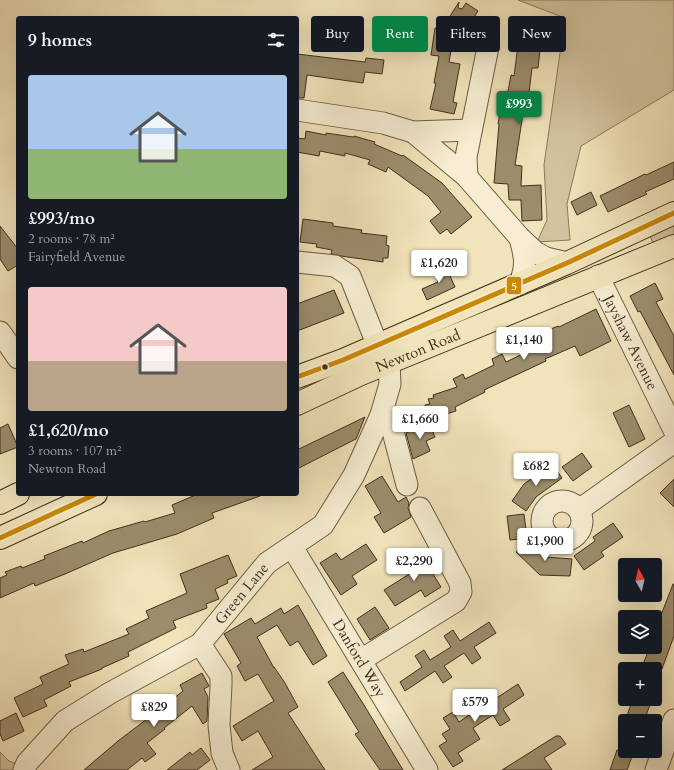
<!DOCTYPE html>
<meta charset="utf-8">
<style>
body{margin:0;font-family:Cardo,serif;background:#242831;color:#f1f3f6;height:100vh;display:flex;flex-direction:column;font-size:15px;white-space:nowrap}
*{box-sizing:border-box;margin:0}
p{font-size:13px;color:#9ea1a6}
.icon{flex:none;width:22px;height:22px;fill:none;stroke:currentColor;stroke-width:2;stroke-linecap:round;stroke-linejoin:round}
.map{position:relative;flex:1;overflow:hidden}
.sheet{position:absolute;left:16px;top:16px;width:283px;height:480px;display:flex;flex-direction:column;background:#171b24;border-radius:4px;box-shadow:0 4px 16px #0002}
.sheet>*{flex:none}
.hud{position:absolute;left:311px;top:16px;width:303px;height:36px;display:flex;gap:8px}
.needle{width:26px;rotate:352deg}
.buttons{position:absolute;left:618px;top:558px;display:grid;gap:8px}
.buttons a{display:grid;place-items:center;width:44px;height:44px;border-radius:4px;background:#171b24;box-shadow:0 4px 16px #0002;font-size:20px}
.price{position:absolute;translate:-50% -34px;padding:0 9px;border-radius:4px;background:#fff;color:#222;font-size:13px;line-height:26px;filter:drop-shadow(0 1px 2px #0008)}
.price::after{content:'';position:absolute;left:50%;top:24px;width:12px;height:9px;margin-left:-6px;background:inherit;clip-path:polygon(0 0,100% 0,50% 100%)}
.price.selected{background:#0b8043;color:#fff}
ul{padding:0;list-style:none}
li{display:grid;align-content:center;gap:8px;height:212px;padding:0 12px}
li span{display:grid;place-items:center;height:124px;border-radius:4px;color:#555}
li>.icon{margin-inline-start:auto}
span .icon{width:72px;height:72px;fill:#fffc;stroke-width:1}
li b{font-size:17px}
h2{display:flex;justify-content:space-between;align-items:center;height:48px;padding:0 12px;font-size:17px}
.tag{padding:0 14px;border-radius:4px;background:#171b24;box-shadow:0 4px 16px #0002;font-size:14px;line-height:36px}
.tag.selected{background:#0b8043;color:#fff}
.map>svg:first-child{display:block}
</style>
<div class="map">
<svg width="674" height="770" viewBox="0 0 674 770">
<rect width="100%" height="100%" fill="#f1e3ba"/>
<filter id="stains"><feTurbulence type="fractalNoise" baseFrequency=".005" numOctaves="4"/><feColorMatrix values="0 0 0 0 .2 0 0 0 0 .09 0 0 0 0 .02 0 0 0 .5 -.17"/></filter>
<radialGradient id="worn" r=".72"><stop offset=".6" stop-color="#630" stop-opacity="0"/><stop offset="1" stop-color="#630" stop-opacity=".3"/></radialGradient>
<path fill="#d3c49f" stroke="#897a5c" d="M518,0h156v90l-93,56 -14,58 3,36 -33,2 10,-22 -3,-55 21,-147z
M674,225v12l-20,8 -5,-11z
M0,752l9,9 10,4 -3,5h-16z"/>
<path fill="#9c8d6d" stroke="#3f2f1a" d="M459,2l-1,6 4,1 4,-6 12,8 -14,22 -9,-5 -6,34 11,2 -7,38 4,1 -3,11 -24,-5 6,-26h-2l5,-27 -8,-1 4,-27 7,1z
M528,17l12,3 -5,30h5l-2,18h-6l-4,33h-3l-10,64 7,1 -1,20 20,-1 1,35 -20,1 -1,-21h-12l-1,-16 -14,-1 5,-59h-1l2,-11h4l7,-38 3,1 7,-53 6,1z
M297,54l68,8 1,-4 18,2 -2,14 -17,-2 -2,11 -56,-8 -3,23h-7z
M306,131l20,4v-2l27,4 1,-1 21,6 -1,2 28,12 1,-1 39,28 30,34 -21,17 -4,-5 -7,5 -10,-13 11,-9 -13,-16 -40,-29 -2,5 -18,-8 2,-4 -25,-7v3l-25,-5 -1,5 -22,-4v-14l8,1z
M674,162v17l-29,13 2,2 -39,18 -8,-16 45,-22 1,1z
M591,192l6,13 -20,10 -6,-13z
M303,219l30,4v3l29,4 -1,3 26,3 -1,9 3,1 -1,12h-5v4l-42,-6 -10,-2 1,-4 -16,-3 1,-3 -17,-2z
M0,226l18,23v16l-10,6 -8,-12z
M446,267l9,20 -28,13 -5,-11 16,-7 -4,-10z
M655,283l8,16 -7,3 18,34v39l-34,-64 -2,1 -8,-16z
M334,290l10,23 -47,18v-27z
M596,309l15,32 -31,15 -5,-10 -30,13 1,2 -62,29 1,2 -30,15 1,4 -26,8 -5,-14 5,-1 -2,-5 6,-1 -1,-3 24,-8 -4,-8 10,-5 2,5 29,-14 -2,-6 10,-5 4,8 23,-11 -4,-7 22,-11 -1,-2 12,-5 1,1z
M629,405l16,34 -16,8 -16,-34z
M365,417l-9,22 -59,30v-19z
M429,423l6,14 -9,4 4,10 -17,8 -7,-26z
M8,424l10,23 -18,7v-26z
M582,453l10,14 -19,14 -11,-14z
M552,464l10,14 -26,19 -10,14 -14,-10 12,-17z
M382,476l16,26 8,-5 3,6 -1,5 3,9 -27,16 -10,-16 7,-4 -16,-27z
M674,479v28l-14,-14z
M198,494h61l1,2 -48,17 2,5 -37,16 -64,19 -48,21 -30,12 -1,-3 -34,15v-20l7,-3 -2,-3 16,-6 1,2 23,-9 -1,-3 38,-15 1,2 26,-12 35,-10 1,1 30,-9 -3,-8z
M524,514l3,24 -17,2 -3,-24z
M613,523l10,14 -22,15 3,4 -20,14 -10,-14 21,-15 -2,-4z
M528,540l18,17 26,2 -2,17 -30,-1 -24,-23z
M366,544l11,16 -25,16 5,8 -16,11 -21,-32 16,-10 5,7z
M228,555l9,21 -10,4 1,3 -13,6 4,10 -13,5 1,4 -34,13 3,7 -48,24 1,4 -27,12v1l-33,13 2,4 -27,14 3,6 -24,11 -9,-19 29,-14 -3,-7 29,-13 -4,-9 18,-6 1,3 45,-18 -3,-5 23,-11 -3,-7 41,-18 -7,-19z
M421,555l20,32 -16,10 -4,-7 -26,16 -11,-16 27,-17 -5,-9z
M673,584h1v52l-12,33h-21l9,-22h5v-16z
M298,605l29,51 -14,9 -15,-24 -8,5 -13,-21 -20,12 17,31v-1l11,16 13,24 -10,6 37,57h-73l21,-13 -15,-26 -16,10 -9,-15 41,-25 -16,-27 -13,7 -8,-15 4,-3 -17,-29 27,-16 4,6 26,-16 3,6z
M375,607l14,21 -19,12 -13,-21z
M489,622l7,11 -22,14 7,11 -9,6 -8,-11 -20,13 8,11 -9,6 -8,-12 -30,20 -5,-9 22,-15 -7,-11 9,-6 6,10 21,-13 -7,-11 9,-6 7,11z
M343,672l21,33 39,65h-23l-25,-36 4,-2 -31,-50z
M202,673l7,13 -5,3 4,8 -1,24 -4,3 -11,-18 -28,22 1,1 -18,14 9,11 -11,8 -3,-4 -15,12h-43l34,-29 29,-22 -2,-3 17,-13 2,3 19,-15 -3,-6z
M518,684l6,11 -21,14 7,11 -10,6 -7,-11 -20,13 7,11 -22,14 5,8 -10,6 -14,-21 8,-5 -5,-7 8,-5 -7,-11 10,-6 6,10 20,-14 -7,-10 9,-6 8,11z
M633,699h19l-8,22h-19z
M16,713l8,18 -21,10 -3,-7v-13z
M556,736h4l6,8 -22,14 8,12h-50z
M201,748l9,12 -13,10h-30l23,-18 2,3z
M617,750l17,1 -7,19h-17z"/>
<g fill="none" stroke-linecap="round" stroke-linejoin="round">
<g stroke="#6c5c42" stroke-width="23">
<g id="minor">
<path d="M297,110l86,13 30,9 58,-2"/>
<path d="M413,132l54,45 53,61 15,14 11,6 21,5"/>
<path d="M467,177l-1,-20 22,-110"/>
<path d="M520,238c5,20 7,25 0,46"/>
<path d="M297,262l38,4 15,10 27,68"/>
<path id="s1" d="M598,276l76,154"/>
<path d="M0,332l18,26"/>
<path d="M381,415l10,9 16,61"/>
<circle cx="562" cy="521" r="20"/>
<path d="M579,510l95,-68"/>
<path id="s2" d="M292,547l135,223"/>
<path d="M200,644l21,32v9l-2,40 3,28 7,17"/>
<path d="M361,660l95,-59 5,-9 -1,-9 -40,-75"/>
<path id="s3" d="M24,770l3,-7 38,-42 45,-28 90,-49 67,-81 56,-38 31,-50 27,-60 9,-31 -1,-21"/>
<path d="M656,770l18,-50"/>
</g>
</g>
<g stroke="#3f2f1a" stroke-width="24">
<g id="highway">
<path d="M297,377l46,-17 224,-97 107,-50"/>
<path id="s4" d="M297,404l64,-30 313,-128"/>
<path d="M0,503l18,-9"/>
<path d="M0,538l96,-44"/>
</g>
</g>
<use href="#minor" stroke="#f6edd2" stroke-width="21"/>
<use href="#highway" stroke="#f1e3ba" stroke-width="22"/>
<g stroke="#f6edd2" stroke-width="8">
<path id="bus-1" d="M297,377l46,-17 224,-97 107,-50
M0,538l96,-44"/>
</g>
<use href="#bus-1" stroke="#c98806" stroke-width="5"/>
</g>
<circle fill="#3f2f1a" stroke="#f6edd2" stroke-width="1.5" cx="325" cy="367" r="3.5"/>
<g text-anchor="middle" stroke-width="3" stroke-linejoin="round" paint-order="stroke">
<g font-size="15" fill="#3f2f1a" stroke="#f6edd2">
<text dy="5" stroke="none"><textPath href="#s1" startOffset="74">Jayshaw Avenue</textPath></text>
<text dy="5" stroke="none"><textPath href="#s4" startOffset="132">Newton Road</textPath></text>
<text dy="5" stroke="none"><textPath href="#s3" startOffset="285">Green Lane</textPath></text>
<text dy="5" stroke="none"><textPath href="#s2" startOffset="130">Danford Way</textPath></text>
</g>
</g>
<rect stroke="#f6edd2" stroke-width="1.5" x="506" y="276" width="16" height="19" rx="4" fill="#c98806"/>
<g font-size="11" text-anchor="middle" font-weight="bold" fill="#fff">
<text x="514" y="290">5</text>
</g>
<rect width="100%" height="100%" filter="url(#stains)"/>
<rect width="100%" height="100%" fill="url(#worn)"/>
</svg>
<div class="buttons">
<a><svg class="needle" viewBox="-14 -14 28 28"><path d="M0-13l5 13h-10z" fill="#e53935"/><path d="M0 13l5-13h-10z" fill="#9ea1a6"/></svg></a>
<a><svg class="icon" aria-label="layers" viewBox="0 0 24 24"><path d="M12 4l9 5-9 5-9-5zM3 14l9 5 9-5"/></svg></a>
<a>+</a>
<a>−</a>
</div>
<b class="price selected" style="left:519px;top:125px">£993</b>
<b class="price" style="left:439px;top:284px">£1,620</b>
<b class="price" style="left:524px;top:361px">£1,140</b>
<b class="price" style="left:420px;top:440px">£1,660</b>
<b class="price" style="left:536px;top:487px">£682</b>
<b class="price" style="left:545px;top:562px">£1,900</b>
<b class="price" style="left:414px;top:582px">£2,290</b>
<b class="price" style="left:475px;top:723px">£579</b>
<b class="price" style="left:154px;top:728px">£829</b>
<div class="hud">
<a class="tag">Buy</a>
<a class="tag selected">Rent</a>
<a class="tag">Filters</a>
<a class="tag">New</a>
</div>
<section class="sheet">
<h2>9 homes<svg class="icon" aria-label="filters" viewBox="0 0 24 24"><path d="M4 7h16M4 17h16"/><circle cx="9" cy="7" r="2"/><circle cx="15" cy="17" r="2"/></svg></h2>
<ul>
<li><span style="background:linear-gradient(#a9c7e8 60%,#8fb573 0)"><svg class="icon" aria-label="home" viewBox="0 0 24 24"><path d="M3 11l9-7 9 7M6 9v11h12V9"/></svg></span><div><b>£993/mo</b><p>2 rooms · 78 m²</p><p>Fairyfield Avenue</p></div></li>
<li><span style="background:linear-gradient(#f6c9c9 60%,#b9a48a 0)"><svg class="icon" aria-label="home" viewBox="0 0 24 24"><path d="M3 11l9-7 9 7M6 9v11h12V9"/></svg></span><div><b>£1,620/mo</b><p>3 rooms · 107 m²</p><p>Newton Road</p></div></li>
</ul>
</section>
</div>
